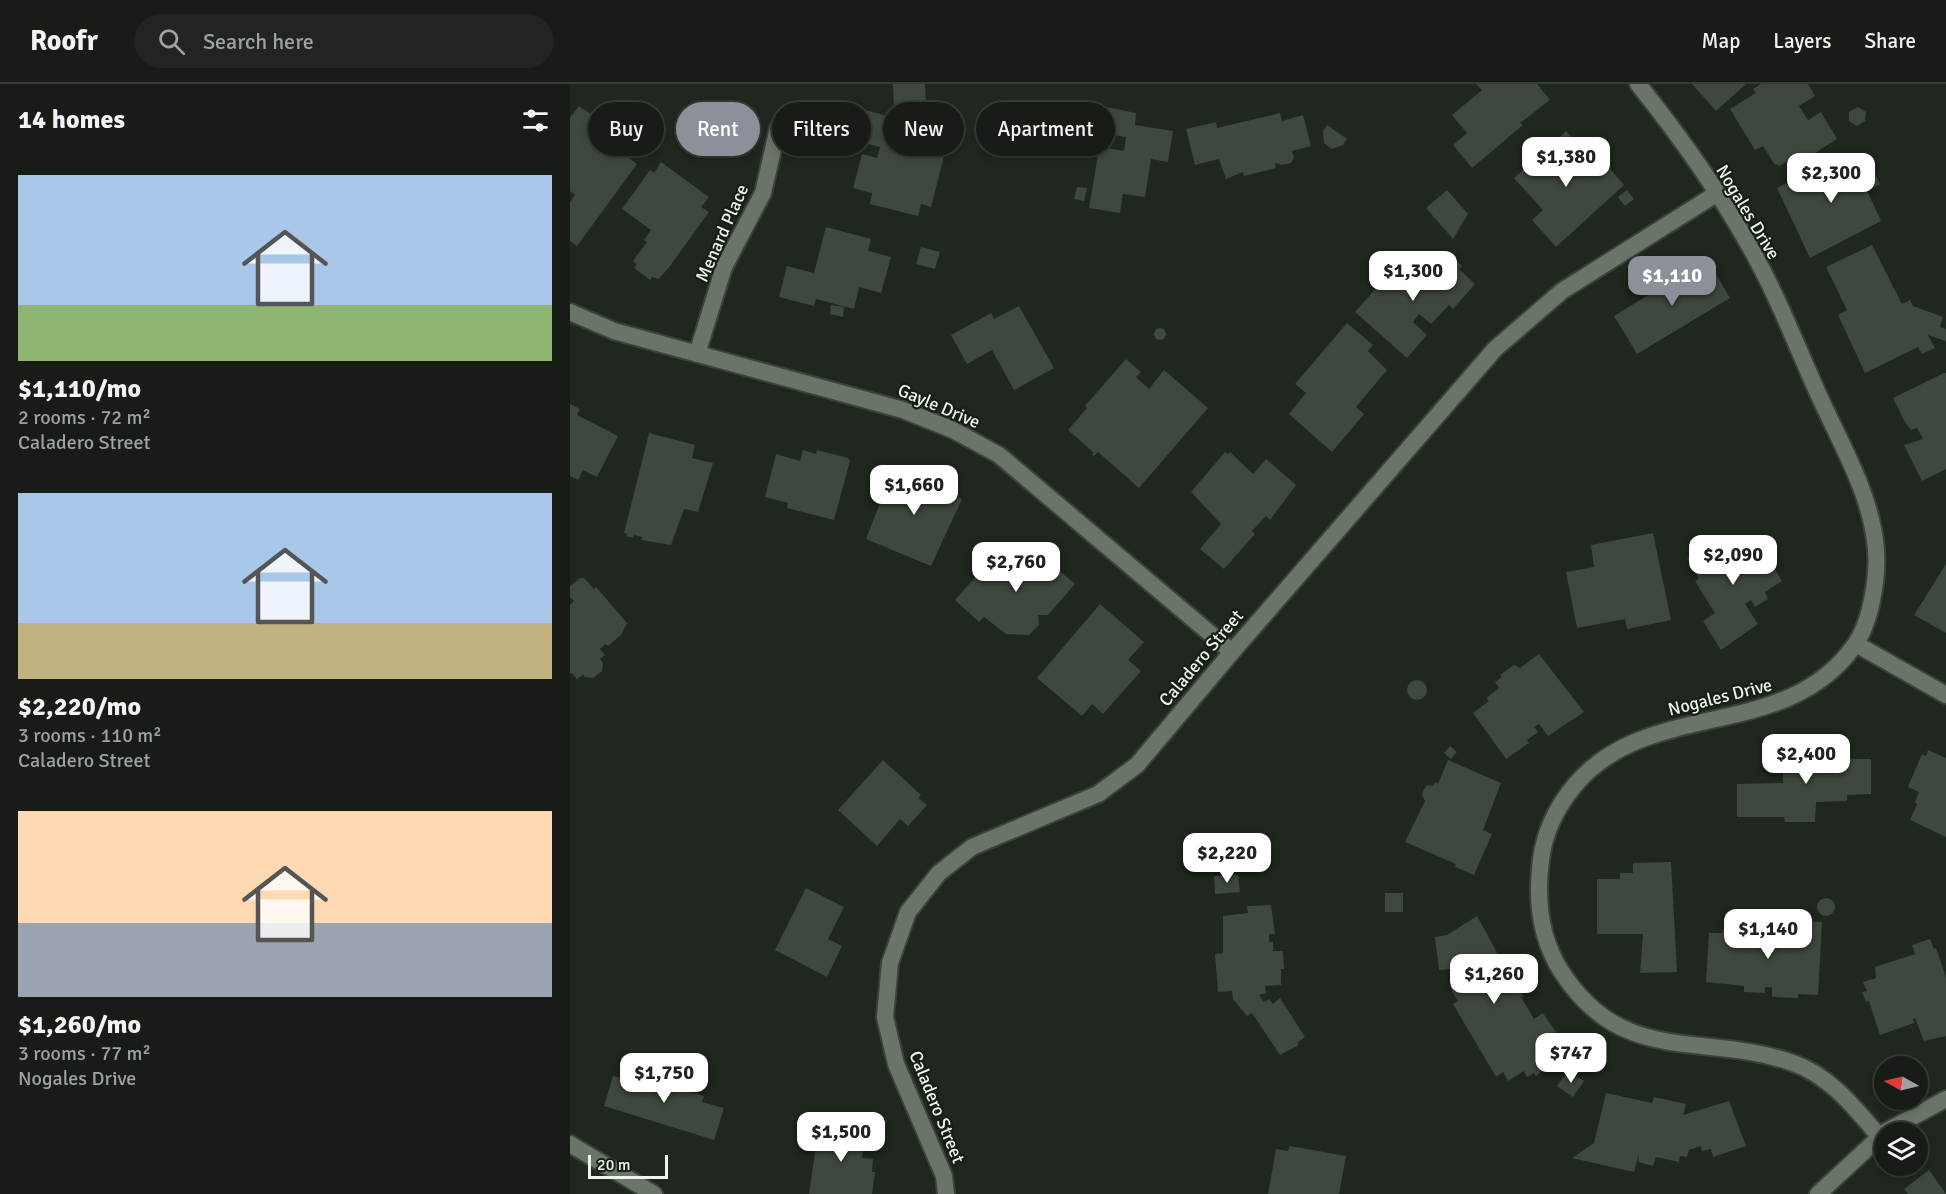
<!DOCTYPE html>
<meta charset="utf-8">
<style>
body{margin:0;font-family:Signika,sans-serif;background:#20261f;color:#f1f3f6;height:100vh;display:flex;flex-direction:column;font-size:22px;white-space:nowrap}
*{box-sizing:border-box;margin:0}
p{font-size:20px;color:#9ea2a1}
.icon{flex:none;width:33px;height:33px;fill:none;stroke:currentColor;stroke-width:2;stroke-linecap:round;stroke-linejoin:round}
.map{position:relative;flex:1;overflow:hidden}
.drawer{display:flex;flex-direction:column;background:#171d16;width:570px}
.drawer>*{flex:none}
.guide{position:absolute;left:18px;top:18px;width:570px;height:54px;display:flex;gap:12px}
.needle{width:39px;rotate:278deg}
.fabs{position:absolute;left:1304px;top:972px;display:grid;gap:12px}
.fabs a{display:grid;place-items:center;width:54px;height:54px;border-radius:50%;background:#171d16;box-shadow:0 3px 9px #0003,0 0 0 2px #363b35;font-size:30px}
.scale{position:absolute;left:18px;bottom:15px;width:80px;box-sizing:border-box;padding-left:6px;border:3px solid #eef3ed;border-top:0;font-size:16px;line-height:21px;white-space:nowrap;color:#eef3ed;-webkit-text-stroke:4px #161e15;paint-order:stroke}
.price{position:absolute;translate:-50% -51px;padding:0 14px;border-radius:12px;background:#fff;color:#222;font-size:20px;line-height:39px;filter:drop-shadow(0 2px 3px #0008)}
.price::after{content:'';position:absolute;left:50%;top:36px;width:18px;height:14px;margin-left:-9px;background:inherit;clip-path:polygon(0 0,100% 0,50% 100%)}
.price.on{background:#8c9099;color:#fff}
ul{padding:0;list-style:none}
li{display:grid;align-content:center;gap:12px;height:318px;padding:0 18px}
li span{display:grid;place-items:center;height:186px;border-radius:0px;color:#555}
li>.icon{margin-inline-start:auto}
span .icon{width:108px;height:108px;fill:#fffc;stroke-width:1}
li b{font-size:26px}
h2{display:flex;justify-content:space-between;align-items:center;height:72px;padding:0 18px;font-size:26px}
.chip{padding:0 21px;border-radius:27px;background:#171d16;box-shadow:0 3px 9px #0003,0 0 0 2px #363b35;font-size:21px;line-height:54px}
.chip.on{background:#8c9099;color:#fff}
header{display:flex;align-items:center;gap:36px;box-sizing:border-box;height:84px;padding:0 30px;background:#171d16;border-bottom:2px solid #363b35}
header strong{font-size:28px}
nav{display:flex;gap:33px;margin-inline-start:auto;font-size:21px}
.search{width:420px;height:54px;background:#20261f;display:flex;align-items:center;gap:15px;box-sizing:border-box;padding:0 21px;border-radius:33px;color:#9ea2a1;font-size:22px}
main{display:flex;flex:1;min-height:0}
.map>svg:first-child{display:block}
</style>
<header>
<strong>Roofr</strong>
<div class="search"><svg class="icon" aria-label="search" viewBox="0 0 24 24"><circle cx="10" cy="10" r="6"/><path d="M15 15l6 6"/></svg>Search here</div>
<nav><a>Map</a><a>Layers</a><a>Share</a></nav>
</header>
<main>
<section class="drawer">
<h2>14 homes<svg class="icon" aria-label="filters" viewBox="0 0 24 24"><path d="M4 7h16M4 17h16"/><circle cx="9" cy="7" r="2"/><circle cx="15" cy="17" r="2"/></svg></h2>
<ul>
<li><span style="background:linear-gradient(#a9c7e8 70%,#8fb573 0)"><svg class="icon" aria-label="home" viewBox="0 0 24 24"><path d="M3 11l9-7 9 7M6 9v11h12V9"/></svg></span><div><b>$1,110/mo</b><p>2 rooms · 72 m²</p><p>Caladero Street</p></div></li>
<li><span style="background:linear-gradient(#a9c7e8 70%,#c2b280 0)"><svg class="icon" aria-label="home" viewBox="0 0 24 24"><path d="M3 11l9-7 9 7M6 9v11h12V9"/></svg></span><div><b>$2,220/mo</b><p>3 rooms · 110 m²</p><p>Caladero Street</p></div></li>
<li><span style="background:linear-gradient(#ffd9b3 60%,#9aa5b1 0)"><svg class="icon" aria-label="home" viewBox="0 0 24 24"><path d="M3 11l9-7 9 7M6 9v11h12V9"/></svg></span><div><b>$1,260/mo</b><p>3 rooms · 77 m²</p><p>Nogales Drive</p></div></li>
</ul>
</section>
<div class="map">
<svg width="1376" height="1110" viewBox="0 0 1376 1110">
<rect width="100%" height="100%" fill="#1f271e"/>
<path fill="#3f483e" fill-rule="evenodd" d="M323,0h32l1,20 -32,2z
M906,0h61l13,16 -30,23 3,2 -51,43 -19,-23 14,-12 -15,-18 30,-25z
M1122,0h54l-30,27z
M1191,0h47l7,12 -16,10 9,14 13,-8 16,27 -43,27 -3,-7 -12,7 -2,-2 -2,1 -12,-19 -8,4 -25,-41 26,-16 -3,-4z
M9,22l20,14 -7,11 45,33 -60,82 -7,-5v-39l5,-7 -5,-4v-73z
M536,23l30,6 -1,12 38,6 -5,31 -17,-3 -6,38 -22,-3 -3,19 -31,-5 11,-65 8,1 -1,4 17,3 2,-14 -24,-4z
M1288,23l8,5 -1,9 -8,5 -8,-5v-9z
M294,26l28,7 -1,3 51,13 -4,13 8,2 -15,59 -10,-3 -3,12 -48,-12 2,-11 -19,-5 9,-34 15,4 3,-11 -24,-6z
M710,29l2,8 21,-6 8,31 -19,5 2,7 -3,5 -10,2 -4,-2 -2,1 1,4 -32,8 -1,-4 -17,7 -7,-20 -24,6 -9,-36 30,-7 1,6z
M757,41l20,14 -4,6 -11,4 -8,-6 -1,-12z
M996,47l24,26 -11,10 10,10 16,-14 19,22 -68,62 -24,-27 11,-10 -29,-32z
M1279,70l10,20 13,-6 8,16 -13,7 14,30 -71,37 -33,-70z
M91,78l48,35 -8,10 8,5 -39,54 -11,13 -7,-2 -2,3 -16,-12 3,-4 -4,-3 14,-19 -3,-2 7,-10 -29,-21 28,-39 4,3z
M507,103l10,1 -3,13 -10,-2z
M877,106l21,24 -15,25 -27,-31z
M1057,106l7,9 -9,7 -7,-9z
M256,143l45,12 -3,12 23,6 -10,36 -22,-6 -5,22 -38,-10 -2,7 -35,-9 8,-31 27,7z
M1302,161l30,59 8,-4 3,6 30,11 -3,10 6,2v12l-18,-6 7,13 -13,6 -4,-7 -53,26 -27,-58 9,-5 -21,-43z
M351,163l19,5 -5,17 -19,-5z
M882,172l10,10 -3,3 16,15 -22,25 -4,-4 -18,19 -12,-10 -6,8 14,13 -20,23 -52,-46 47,-53 27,23z
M1137,175l23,39 -93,56 -23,-38z
M261,221l13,2 -1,10 -13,-3z
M449,222l35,62 -40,22 -22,-40 -25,14 -16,-29 40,-22 3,6z
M777,239l26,22 -5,6 19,19 -31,37 8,7 -32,38 -43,-38 17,-21 -11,-9z
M584 250a6 6 0 1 1 12 0a6 6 0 1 1-12 0Z
M556,275l15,13 -5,5 13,12 15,-19 44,38 -69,80 -41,-36 -4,4 -2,-1 2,-2 -26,-23 19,-22 -2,-2z
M1374,289h2v96l-24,12 -18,-36 19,-6 -6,-11 -6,2 -6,-8 -12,-24z
M0,320l10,5 -3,6 41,21 -21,41 -14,-7 -5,10 -8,-4z
M79,349l46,12 -3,13 21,5 -15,49 -14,-3 -13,36 -30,-5 1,-3 -8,-2 -1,3 -7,-2 1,-2 -3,-1z
M233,366l13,4 1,-4 31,8 2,3 -16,59 -47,-12 1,-5 -23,-6 11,-43 24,7z
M655,368l3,2 2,-2 23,22 13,-15 30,26 -26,35 -4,-4 -14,15 3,3 -31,35 -24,-20 21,-25 -30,-32z
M324,383l54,18 -3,8 17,6 -31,67 -65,-27zM343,403l14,6 -4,8 -13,-5z
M1083,449l18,87 -44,9 -2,-10 -48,9 -11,-56 28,-5 -3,-22z
M1160,452l9,14 17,-11 26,42 -17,11 3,7 -13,8 -4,-7 -6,4 13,20 -37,26 -18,-29 12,-8 -20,-32 4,-2 -12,-21 16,-10 5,2z
M467,468l38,32 -27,31h-10l1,10 -10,10 -23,-1 -22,-17 -5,5 -24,-22 31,-35 2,2 4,-4 4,4 8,-10 4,4 8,-8z
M1376,480v69l-32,-18z
M10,494h4l10,11 2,-2 31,36 -6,12 -13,11 -3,-2 -5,5 5,6 -5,4 3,4 -1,8 -9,7 -8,-1 -2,-2 -6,4 -5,-6 -2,1v-69l4,-4 -4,-4v-11z
M530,520l44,38 -16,18 13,11 -38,43 -11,-10 -10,12 -45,-38z
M969,570l45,58 -36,24 -9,-12 -5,3 4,5 -11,8 2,3 -23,16 -33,-46 16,-12 -3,-3 13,-10 -4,-6 7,-5 -2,-2 14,-10 6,3z
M837 606a10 10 0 1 1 20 0a10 10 0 1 1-20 0Z
M880,662l7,6 -6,7 -7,-6z
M1278,665v10h23v35l-24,1v6l-31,1 -1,20h-30l-1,-5h-47v-33l46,-1v-33z
M1358,666l18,8v79l-36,-17 7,-16 -2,-2 4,-10 -11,-5 14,-33 4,2z
M313,676l38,35 -3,3 9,7 -19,21 -8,-7 -23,27 -39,-36z
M878,676l53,23 -18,47 9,4 -18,41 -19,-8 1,-3 -51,-22 20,-41 -3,-7 2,-5 3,-4 6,1 2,-4 3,2z
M1101,778l6,110 -37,1 3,-39h-46v-55h23v-6h13v-10z
M668,791l2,17 -25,2 -1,-18z
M236,804l38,19 -16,32 14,7 -15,31 -52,-27z
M815,809h18v19h-18z
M1247 823a9 9 0 1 1 18 0a9 9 0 1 1-18 0Z
M701,821l4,29h-6v8h4v9h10l1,18h-3v16l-16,1 1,7 -7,2 5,7 5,-3 4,5 7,-6 25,39 -8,6 2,2 -19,10 -28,-42 -5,3 -14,-17 -1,-8 -14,1 -3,-38 8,-1v-37l25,-3 -1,-7z
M907,832l22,40 -13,8 8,14 13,-8 17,26 -3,1 13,22 9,-6 13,19 -10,6 11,17 -5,2 2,4 -18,15 -2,-3 -7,4 -3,-6 -16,10 -5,-9 -7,5 -43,-73 5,-3 -7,-11v-21l-12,1 -4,-33 12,-2z
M1222,836l30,2 -4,73 -20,-1v4l-26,-1v-10h-7v6l-21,-1v-6l-38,-4 3,-49h13l1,-4 14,1v-2l54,5z
M1360,855l4,10 2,-1 10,29v59l-22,5 -9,-23 -2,1 1,4 -34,12 -11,-34 -3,1 -4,-10 5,-1 -4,-9 13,-4 -1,-11 40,-13 -3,-9z
M998,987l16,10 -11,16 -16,-11z
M72,988l27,2 -2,11 37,11 -2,6 22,6 -10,32 -110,-34 9,-30 26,7z
M1036,1009l46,10 2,-6 32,7 -3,11 46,-14 17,45 -33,11 -2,-8 -9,2 -1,-5 -12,4 -2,7 -7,-1 -1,6 -23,-5 -3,9 -15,-4 1,-9 -5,19 -62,-14 22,-15z
M249,1041l47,7 -4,26 11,1 -1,13h3l-3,22h-63z
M720,1062l56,10 -7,38h-71l8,-45 12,2z
M1359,1086l17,24h-38l-4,-5z"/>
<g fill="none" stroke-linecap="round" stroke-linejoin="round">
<g stroke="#3b423a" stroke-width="20">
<path id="minor" d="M1068,0c41,51 80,106 112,163 28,49 48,103 71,153 22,48 51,97 55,150 2,28 -5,73 -22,96 -69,97 -205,51 -279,139 -18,21 -31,48 -34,75 -5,38 -1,78 20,111 62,97 143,60 232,92 37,13 61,44 86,73
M0,228l44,19 289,79 50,20 46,25 233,197
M127,270l27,-87 39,-74 15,-65
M1286,560l90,51
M1315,1048l61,-33
M0,1060l84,50
M376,1110l-2,-18 -48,-112 -11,-47 5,-54 18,-51 31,-39 33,-26 126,-53 39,-29 95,-113 263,-303 67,-58 154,-97
M1248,1110l66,-61"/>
</g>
<use href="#minor" stroke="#6a7469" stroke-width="16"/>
</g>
<g text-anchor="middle" stroke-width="4.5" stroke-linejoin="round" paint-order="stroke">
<g font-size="18" fill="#eef3ed" stroke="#161e15">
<text transform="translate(1178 128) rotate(59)" y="6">Nogales Drive</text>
<text transform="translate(152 149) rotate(-66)" y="6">Menard Place</text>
<text transform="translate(369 322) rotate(23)" y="6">Gayle Drive</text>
<text transform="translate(631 574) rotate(-50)" y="6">Caladero Street</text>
<text transform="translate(1150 613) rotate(-14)" y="6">Nogales Drive</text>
<text transform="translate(367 1023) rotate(68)" y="6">Caladero Street</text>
</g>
</g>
</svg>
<div class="fabs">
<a><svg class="needle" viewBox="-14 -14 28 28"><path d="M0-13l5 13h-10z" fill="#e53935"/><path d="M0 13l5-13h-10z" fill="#9ea2a1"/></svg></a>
<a><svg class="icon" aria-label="layers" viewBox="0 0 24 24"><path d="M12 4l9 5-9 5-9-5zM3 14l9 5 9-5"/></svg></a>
</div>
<div class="scale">20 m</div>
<b class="price" style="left:996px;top:104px">$1,380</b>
<b class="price" style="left:1261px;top:120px">$2,300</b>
<b class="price" style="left:843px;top:218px">$1,300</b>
<b class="price on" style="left:1102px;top:223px">$1,110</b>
<b class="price" style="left:344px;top:432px">$1,660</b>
<b class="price" style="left:1163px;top:502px">$2,090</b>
<b class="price" style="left:446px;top:509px">$2,760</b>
<b class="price" style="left:1236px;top:701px">$2,400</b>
<b class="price" style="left:657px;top:800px">$2,220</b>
<b class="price" style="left:1198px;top:876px">$1,140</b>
<b class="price" style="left:924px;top:921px">$1,260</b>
<b class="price" style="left:1001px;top:1000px">$747</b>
<b class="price" style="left:94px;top:1020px">$1,750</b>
<b class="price" style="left:271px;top:1079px">$1,500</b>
<div class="guide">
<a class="chip">Buy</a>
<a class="chip on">Rent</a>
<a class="chip">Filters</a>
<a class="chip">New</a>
<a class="chip">Apartment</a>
</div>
</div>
</main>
